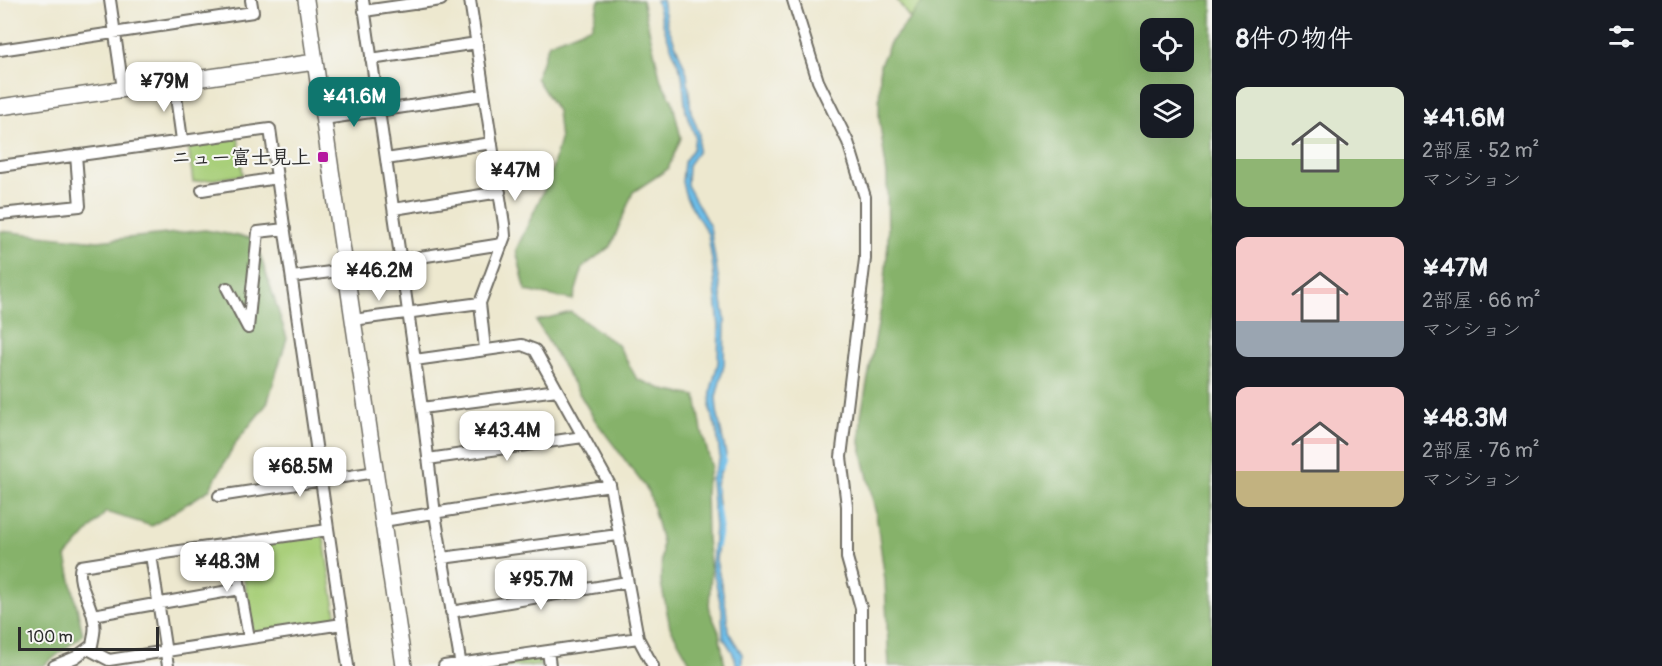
<!DOCTYPE html>
<html lang="ja">
<meta charset="utf-8">
<style>
body{margin:0;font-family:Pangolin,"Klee One",sans-serif;background:#20242c;color:#f1f3f6;height:100vh;display:flex;flex-direction:column;font-size:22px;white-space:nowrap}
*{box-sizing:border-box;margin:0}
p{font-size:20px;color:#9ea1a6}
.icon{flex:none;width:33px;height:33px;fill:none;stroke:currentColor;stroke-width:2;stroke-linecap:round;stroke-linejoin:round}
.map{position:relative;flex:1;overflow:hidden}
.side{display:flex;flex-direction:column;background:#171b24;width:450px}
.side>*{flex:none}
.controls{position:absolute;left:1140px;top:18px;display:grid;gap:12px}
.controls a{display:grid;place-items:center;width:54px;height:54px;border-radius:12px;background:#171b24;box-shadow:0 6px 24px #0002;font-size:30px}
.scale{position:absolute;left:18px;bottom:15px;width:141px;box-sizing:border-box;padding-left:6px;border:3px solid #2b2b2b;border-top:0;font-size:16px;line-height:21px;white-space:nowrap;color:#2b2b2b;-webkit-text-stroke:4px #f6f6f2;paint-order:stroke}
.price{position:absolute;translate:-50% -51px;padding:0 14px;border-radius:12px;background:#fff;color:#222;font-size:20px;line-height:39px;filter:drop-shadow(0 2px 3px #0008)}
.price::after{content:'';position:absolute;left:50%;top:36px;width:18px;height:14px;margin-left:-9px;background:inherit;clip-path:polygon(0 0,100% 0,50% 100%)}
.price.on{background:#0f766e;color:#fff}
ul{padding:0;list-style:none}
li{display:flex;align-items:center;gap:18px;height:150px;padding:0 24px}
li span{display:grid;place-items:center;flex:none;width:168px;height:120px;border-radius:12px;color:#555}
li>.icon{margin-inline-start:auto}
span .icon{width:72px;height:72px;fill:#fffc;stroke-width:1}
li b{font-size:26px}
h2{display:flex;justify-content:space-between;align-items:center;height:72px;padding:0 24px;font-size:26px}
main{display:flex;flex:1;min-height:0}
.map>svg:first-child{display:block}
</style>
<main>
<div class="map">
<svg width="1212" height="666" viewBox="0 0 1212 666">
<rect width="100%" height="100%" fill="#f6f6f2"/>
<filter id="ink" filterUnits="userSpaceOnUse"><feTurbulence type="fractalNoise" baseFrequency=".0167" numOctaves="2"/><feDisplacementMap in="SourceGraphic" scale="12" xChannelSelector="R" yChannelSelector="G"/><feConvolveMatrix kernelMatrix="1 2 1 2 8 2 1 2 1" color-interpolation-filters="sRGB"/></filter>
<filter id="wash" filterUnits="userSpaceOnUse"><feTurbulence type="fractalNoise" baseFrequency=".008" numOctaves="4" result="noise"/><feDisplacementMap in="SourceGraphic" scale="24" xChannelSelector="R" yChannelSelector="G"/><feGaussianBlur stdDeviation="1.35" result="paint"/><feColorMatrix in="noise" values="0 0 0 0 0 0 0 0 0 0 0 0 0 0 0 0 0 1.4 0 .05"/><feComposite in="paint" operator="in"/></filter>
<g filter="url(#wash)">
<rect width="100%" height="100%" fill="#ede8cf"/>
<path fill="#a9cf7a" stroke="#6a7d52" stroke-width="1.5" d="M897,0h112l-99,19z
M238,137l5,38 -50,7 -5,-39z
M323,534l14,87 -84,13 -14,-88z
M539,656l2,10h-73z"/>
<path fill="#86b26a" stroke="#586e4a" stroke-width="1.5" fill-rule="evenodd" d="M599,0h43l19,81 11,19 9,38 -13,31 -35,23 -22,54 -28,21 -10,33 -47,-9 -10,-41 34,-73 10,-37 -3,-29 -21,-33 13,-35 43,-17z
M925,0h287v666h-323l-4,-86 -9,-66 -16,-71 1,-28 23,-123 4,-49 -1,-68 -8,-57 1,-53 10,-22zM1184,28v34h-34v-34zM1184,94v34h-34v-34z
M205,230l50,9 32,99 -20,66 -30,37 -28,49 -57,36 -46,-14 -40,45 17,78 -40,31h-43v-435l98,10z
M571,312l47,33 19,34 30,12 29,5 6,35 9,34 -5,21 1,53 4,32 -2,38 10,23 6,34h-33l-22,-39 -9,-44 1,-41 -13,-50 -54,-72 -59,-99z"/>
<path fill="#6ebee9" stroke="#4c748a" stroke-width="1.5" d="M656,0h6l5,24 20,49 4,39 8,21 -1,18 -10,14 -1,20 23,42 15,92 -1,46 -8,32 1,14 9,44 -10,29 4,42 -4,34 10,47 2,24 14,23v12h-5l-5,-15 -9,-14 -1,-27 -10,-44 3,-39 -4,-47 9,-23 -3,-25 -7,-23 1,-19 7,-27 1,-36 -6,-59 -5,-34 -22,-37 -4,-15 2,-20 9,-13 2,-13 -9,-24 -4,-38 -17,-43z"/>
<g fill="none" stroke-linecap="round" stroke-linejoin="round">
<path stroke="#6ebee9" stroke-width="3" d="M721,469l4,-9 -1,-4
M717,547l4,-19 -3,-21"/>
</g>
</g>
<g filter="url(#ink)">
<g fill="none" stroke-linecap="round" stroke-linejoin="round">
<g stroke="#6f6d64" stroke-width="14">
<path id="street" d="M110,0l13,89
M363,0l59,408 13,106 26,152
M470,0l34,224 1,12 -25,67 5,46
M793,0l25,81 30,61 17,55v62l-24,198 6,49v52l14,50v58
M364,11l77,-11
M0,50l253,-38 -2,-12
M371,59l106,-16
M174,82l8,58
M324,119l160,-24
M386,159l106,-16
M0,166l270,-37 78,537
M202,190l75,-12
M394,209l106,-17
M0,214l80,-8 -4,-51
M401,260l101,-16
M292,277l54,-7
M227,288l21,40 10,-96 27,-3
M353,320l127,-17
M415,360l107,-15 13,5 75,135 28,153 15,28
M422,408l135,-18
M428,459l155,-22
M219,496l157,-24
M383,521l227,-36
M232,543l17,95
M442,558l176,-23
M451,612l176,-30
M93,615l147,-26
M88,649l21,11 233,-36
M548,651l2,15
M54,666l22,-9 16,-12c2,-10 4,-18 1,-28 -3,-17 -17,-34 -12,-51l70,-11
M168,666l-17,-111 177,-25
M444,666l194,-28"/>
</g>
<g stroke="#6f6d64" stroke-width="18">
<path id="secondary" d="M306,0l98,666
M0,107l315,-45"/>
</g>
<use href="#street" stroke="#fff" stroke-width="10"/>
<use href="#secondary" stroke="#fff" stroke-width="15"/>
</g>
</g>
<rect fill="#b5179e" stroke="#f6f6f2" stroke-width="2" x="317" y="151" width="12" height="12" rx="3"/>
<g text-anchor="middle" stroke-width="4.5" stroke-linejoin="round" paint-order="stroke">
<g font-size="20" font-weight="bold" fill="#2b2b2b" stroke="#f6f6f2" text-anchor="end">
<text x="311" y="164">ニュー富士見上</text>
</g>
</g>
</svg>
<div class="controls">
<a><svg class="icon" aria-label="locate" viewBox="0 0 24 24"><circle cx="12" cy="12" r="6"/><path d="M12 2v4M12 18v4M2 12h4M18 12h4"/></svg></a>
<a><svg class="icon" aria-label="layers" viewBox="0 0 24 24"><path d="M12 4l9 5-9 5-9-5zM3 14l9 5 9-5"/></svg></a>
</div>
<div class="scale">100 m</div>
<b class="price" style="left:164px;top:113px">¥79M</b>
<b class="price on" style="left:354px;top:128px">¥41.6M</b>
<b class="price" style="left:515px;top:202px">¥47M</b>
<b class="price" style="left:379px;top:302px">¥46.2M</b>
<b class="price" style="left:507px;top:462px">¥43.4M</b>
<b class="price" style="left:300px;top:498px">¥68.5M</b>
<b class="price" style="left:227px;top:593px">¥48.3M</b>
<b class="price" style="left:541px;top:611px">¥95.7M</b>
</div>
<section class="side">
<h2>8件の物件<svg class="icon" aria-label="filters" viewBox="0 0 24 24"><path d="M4 7h16M4 17h16"/><circle cx="9" cy="7" r="2"/><circle cx="15" cy="17" r="2"/></svg></h2>
<ul>
<li><span style="background:linear-gradient(#dfe7d0 60%,#8fb573 0)"><svg class="icon" aria-label="home" viewBox="0 0 24 24"><path d="M3 11l9-7 9 7M6 9v11h12V9"/></svg></span><div><b>¥41.6M</b><p>2部屋 · 52 m²</p><p>マンション</p></div></li>
<li><span style="background:linear-gradient(#f6c9c9 70%,#9aa5b1 0)"><svg class="icon" aria-label="home" viewBox="0 0 24 24"><path d="M3 11l9-7 9 7M6 9v11h12V9"/></svg></span><div><b>¥47M</b><p>2部屋 · 66 m²</p><p>マンション</p></div></li>
<li><span style="background:linear-gradient(#f6c9c9 70%,#c2b280 0)"><svg class="icon" aria-label="home" viewBox="0 0 24 24"><path d="M3 11l9-7 9 7M6 9v11h12V9"/></svg></span><div><b>¥48.3M</b><p>2部屋 · 76 m²</p><p>マンション</p></div></li>
</ul>
</section>
</main>
